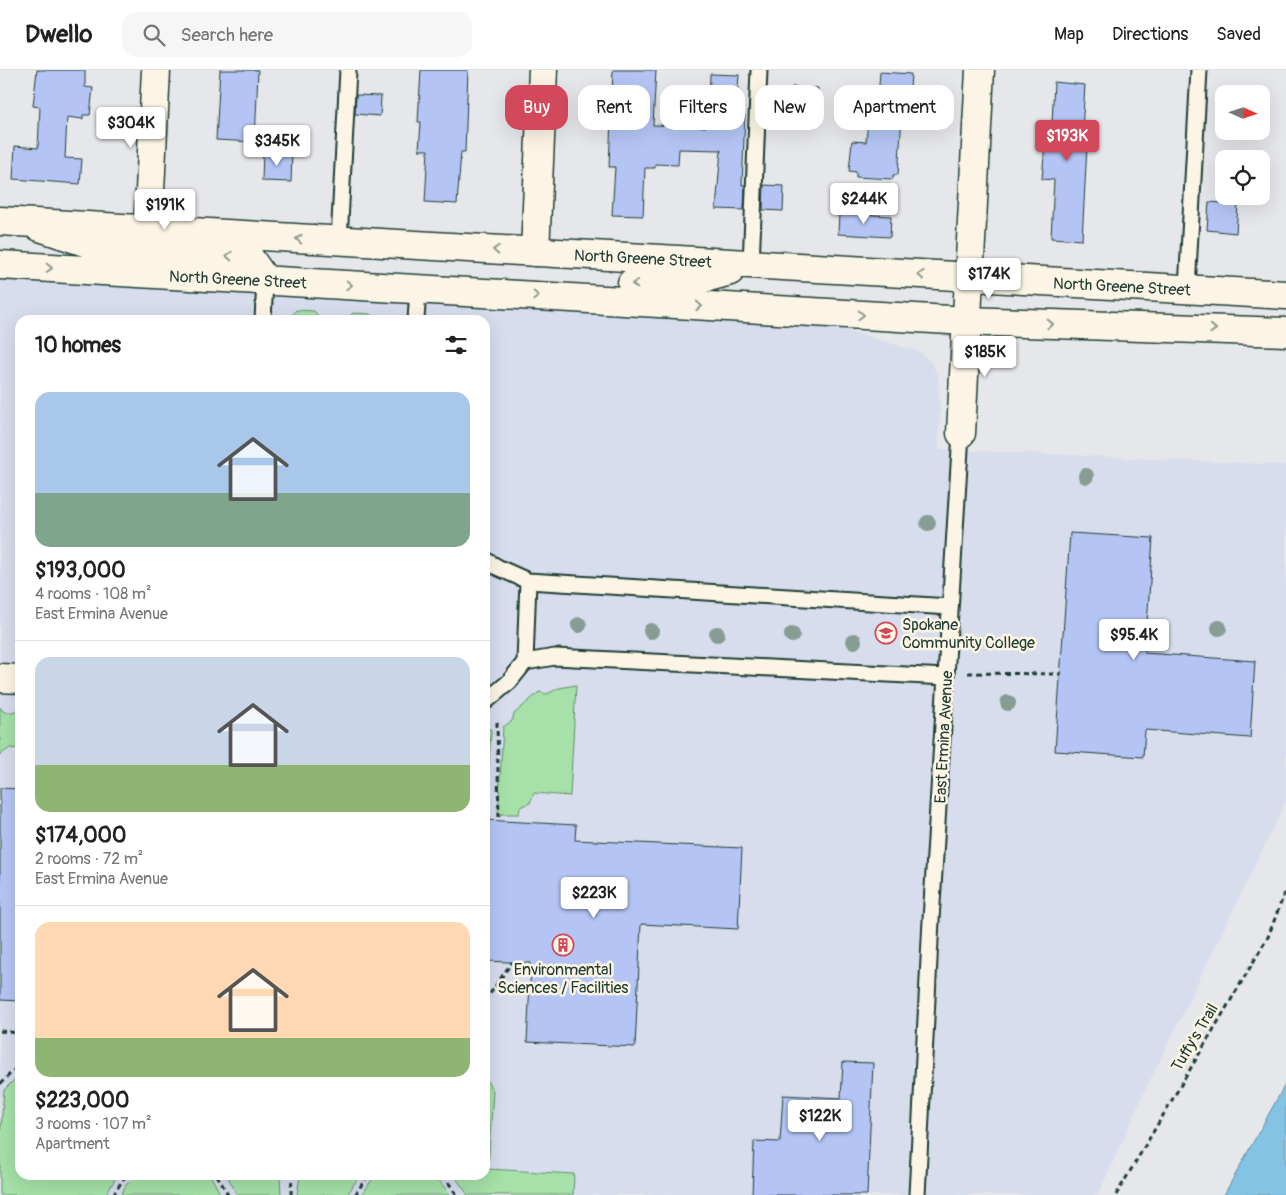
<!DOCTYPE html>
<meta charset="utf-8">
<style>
body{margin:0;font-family:Pangolin,sans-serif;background:#f6f6f6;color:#222;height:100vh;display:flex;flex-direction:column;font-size:19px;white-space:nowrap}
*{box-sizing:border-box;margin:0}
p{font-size:16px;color:#767676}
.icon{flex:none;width:28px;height:28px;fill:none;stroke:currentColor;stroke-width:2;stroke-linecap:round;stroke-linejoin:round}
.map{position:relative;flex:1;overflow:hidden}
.details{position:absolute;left:15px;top:245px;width:475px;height:865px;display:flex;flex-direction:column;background:#fff;border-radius:15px;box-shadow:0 5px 20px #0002}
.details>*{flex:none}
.hud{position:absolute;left:505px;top:15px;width:475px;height:45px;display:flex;gap:10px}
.needle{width:32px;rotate:93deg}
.fabs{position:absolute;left:1215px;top:15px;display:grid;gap:10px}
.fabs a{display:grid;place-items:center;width:55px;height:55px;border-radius:10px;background:#fff;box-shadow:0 5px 20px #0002;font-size:25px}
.price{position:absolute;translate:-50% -42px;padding:0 11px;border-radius:5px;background:#fff;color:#222;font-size:16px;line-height:32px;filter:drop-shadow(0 1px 2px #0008)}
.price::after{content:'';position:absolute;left:50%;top:30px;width:15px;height:11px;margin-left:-8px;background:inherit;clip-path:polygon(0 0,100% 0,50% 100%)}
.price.current{background:#d1495b;color:#fff}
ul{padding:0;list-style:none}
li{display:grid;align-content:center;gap:10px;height:265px;padding:0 20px}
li+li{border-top:1px solid #e0e0e0}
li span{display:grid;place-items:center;height:155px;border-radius:15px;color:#555}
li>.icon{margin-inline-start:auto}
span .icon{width:90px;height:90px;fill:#fffc;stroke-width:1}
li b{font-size:21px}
h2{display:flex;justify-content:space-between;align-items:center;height:60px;padding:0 20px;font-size:21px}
.chip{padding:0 18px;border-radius:15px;background:#fff;box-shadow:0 5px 20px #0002;font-size:18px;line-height:45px}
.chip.current{background:#d1495b;color:#fff}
header{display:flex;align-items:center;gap:30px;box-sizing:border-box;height:70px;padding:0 25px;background:#fff;border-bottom:1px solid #e0e0e0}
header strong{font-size:24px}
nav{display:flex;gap:28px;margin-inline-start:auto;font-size:18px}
.search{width:350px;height:45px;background:#f6f6f6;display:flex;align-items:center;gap:12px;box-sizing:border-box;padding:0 18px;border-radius:15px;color:#767676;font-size:19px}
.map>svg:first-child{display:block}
</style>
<header>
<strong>Dwello</strong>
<div class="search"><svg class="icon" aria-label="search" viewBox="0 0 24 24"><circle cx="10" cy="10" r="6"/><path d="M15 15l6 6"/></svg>Search here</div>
<nav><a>Map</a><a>Directions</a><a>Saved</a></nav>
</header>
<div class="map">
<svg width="1286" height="1125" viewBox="0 0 1286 1125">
<rect width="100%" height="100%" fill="#e6e7ea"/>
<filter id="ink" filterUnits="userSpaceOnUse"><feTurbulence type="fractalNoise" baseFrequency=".02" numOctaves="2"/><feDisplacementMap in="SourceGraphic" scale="10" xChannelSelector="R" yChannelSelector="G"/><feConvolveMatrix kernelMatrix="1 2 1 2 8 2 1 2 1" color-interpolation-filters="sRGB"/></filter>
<g filter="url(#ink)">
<path fill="#d7dded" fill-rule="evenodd" d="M0,208l840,50 80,24 11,10 7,14 2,33 -1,40 347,16v336l-141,290 -47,104h-1098zM20,250h465v855h-465z"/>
<path fill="#a5e1a8" stroke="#628f6e" d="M296,240l18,1 3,3 -1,6h-28z
M353,243l17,1 5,6h-25l1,-5z
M576,615l-6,111 -36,-3 -4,10 -10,4 -1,7h-21l5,-87 9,-6 2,-7 25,-22 8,2 12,-6z
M0,637l4,5h9l7,-4v41l-10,-1 -10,7z
M491,659l-5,85h-1v-84z
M20,1004v101h98l-13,20h-105v-56l4,-49z
M485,1007l8,14 -5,78 86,5 -1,21h-105l-14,-20h31z
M136,1105h74l11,20h-100l5,-10z
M227,1105h53l1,20h-44z
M300,1105h60l-13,20h-50z
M375,1105h60l15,20h-88z"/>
<path fill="#85c3e5" stroke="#5c8d9e" d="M1286,1013v112h-62z"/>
<path fill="#b4c5f5" stroke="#1f3d34" d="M37,0h48v17l8,1 -3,27h-7v4l-16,-2 -2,41 17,1 -2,25 -67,-5 2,-33 23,2 2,-41 -7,-1z
M220,0h38l-3,72 -39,-2z
M421,0h47l-3,82h-4l-4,52 -32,-2 3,-52h-9l2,-28h-3z
M613,0h43l-3,55 53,2v-13h3l1,-40 29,1 -3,40h9l-3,70h3l-1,25 -28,-1 5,-59 -42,-1 -1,16 -23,-1v4h-10l-2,48 -31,-1 3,-48h-6z
M880,2l31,2 -3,44 -6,-1 -4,58h-5v4l-37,-2v-5l-7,-1 3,-30 14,1 4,-44h8z
M1054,12l31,3 -4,61h6l-5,94 -31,-2 3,-58 -12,-1 3,-36 6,1z
M792,17l26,1 -1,26 -27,-2z
M356,25l25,1 -1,20 -25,-2z
M263,82l29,1 -1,29 -29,-1z
M764,115l20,1 -1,25 -20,-1z
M1209,132l29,2 -2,29 -29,-3z
M839,143l52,3 -1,21 -52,-3z
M1070,463l83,5 -8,115 110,8 -5,77 -105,-8 -2,27 -88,-6z
M0,718l20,1v212l-20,-1z
M485,750l91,5 -1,15 167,8 -4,81 -97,-5 -6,123 -108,-5 4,-79 -46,-2z
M843,992l30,1 -6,132h-115l2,-54 26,1 3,-47 58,3z"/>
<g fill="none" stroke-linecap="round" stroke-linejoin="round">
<g stroke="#1f3d34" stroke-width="19">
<path id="lane" d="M339,171l9,-171
M751,195l8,-195
M1187,219l12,-219
M263,250l2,-40
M416,250l2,-31
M485,490l14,8 29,13 422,26
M525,592l30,-5 391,20
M485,632l24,-20 16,-20 3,-81
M917,1125l14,-275 30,-487"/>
</g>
<g stroke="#1f3d34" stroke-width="31">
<path id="street" d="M40,157l63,21 146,9 16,23
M148,161l8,-161
M535,182l8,-182
M969,208l11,-208
M0,608l20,1"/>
</g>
<g stroke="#1f3d34" stroke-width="31">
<path id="secondary" d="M961,363l8,-155"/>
</g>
<g stroke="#1f3d34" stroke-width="31">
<path id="primary" d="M0,151l1286,74
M0,195l967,56 319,11
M632,213l37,2 18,-2 43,-12"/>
</g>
<path stroke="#1f3d34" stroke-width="3" stroke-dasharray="5 4" stroke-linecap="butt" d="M968,603l92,1
M497,652l2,99
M485,931l27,-39
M0,961l20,2
M0,1014l20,-20
M217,1105l11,20
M443,1105l14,20
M113,1125l13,-20
M291,1125l1,-20
M355,1125l13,-20
M1116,1125l152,-258 18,-48"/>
<use href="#lane" stroke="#fcf5e5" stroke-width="15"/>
<use href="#street" stroke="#fcf5e5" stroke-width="28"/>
<use href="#secondary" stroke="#fcf5e5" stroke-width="28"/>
<use href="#primary" stroke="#fcf5e5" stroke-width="28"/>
</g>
<g fill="#879c93">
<circle cx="1086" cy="406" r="8"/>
<circle cx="928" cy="453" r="8"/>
<circle cx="579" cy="555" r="8"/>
<circle cx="1219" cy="558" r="8"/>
<circle cx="651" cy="561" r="8"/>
<circle cx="717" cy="564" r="8"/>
<circle cx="792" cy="565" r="8"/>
<circle cx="854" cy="571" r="8"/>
<circle cx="1008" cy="633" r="8"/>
</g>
<defs><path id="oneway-chevron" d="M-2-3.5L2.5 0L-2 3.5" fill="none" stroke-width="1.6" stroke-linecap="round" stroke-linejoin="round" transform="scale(1.25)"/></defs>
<g stroke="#8e998c">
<use href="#oneway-chevron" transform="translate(299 169) rotate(-177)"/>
<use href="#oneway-chevron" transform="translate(496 180) rotate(-177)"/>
<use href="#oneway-chevron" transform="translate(229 186) rotate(-177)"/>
<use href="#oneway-chevron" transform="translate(49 198) rotate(3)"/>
<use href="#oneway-chevron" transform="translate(921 205) rotate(-177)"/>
<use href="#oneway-chevron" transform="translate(635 214) rotate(-177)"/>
<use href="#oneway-chevron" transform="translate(349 215) rotate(3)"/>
<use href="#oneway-chevron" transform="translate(536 226) rotate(3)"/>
<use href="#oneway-chevron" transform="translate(699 236) rotate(3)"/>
<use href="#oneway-chevron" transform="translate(861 245) rotate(3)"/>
<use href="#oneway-chevron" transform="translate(1050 254) rotate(2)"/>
<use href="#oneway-chevron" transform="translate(1213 259) rotate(2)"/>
</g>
</g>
<defs>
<g id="university-ring" transform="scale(1.125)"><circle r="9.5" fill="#fcf5e5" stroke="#d1495b" stroke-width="1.5"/><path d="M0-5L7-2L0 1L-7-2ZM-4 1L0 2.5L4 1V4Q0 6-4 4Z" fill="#d1495b"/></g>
<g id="building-ring" transform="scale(1.125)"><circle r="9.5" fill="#fcf5e5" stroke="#d1495b" stroke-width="1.5"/><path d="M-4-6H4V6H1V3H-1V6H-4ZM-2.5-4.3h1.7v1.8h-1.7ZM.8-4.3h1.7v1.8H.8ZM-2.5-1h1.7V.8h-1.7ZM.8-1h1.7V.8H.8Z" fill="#d1495b"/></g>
</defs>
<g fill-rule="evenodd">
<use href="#university-ring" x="886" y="563"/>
<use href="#building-ring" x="563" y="875"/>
</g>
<g text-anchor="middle" stroke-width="5" stroke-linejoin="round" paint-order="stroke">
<g font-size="16" fill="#1f3d34" stroke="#fcf5e5">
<text transform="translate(643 188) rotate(3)" y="6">North Greene Street</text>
<text transform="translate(238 209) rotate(3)" y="6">North Greene Street</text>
<text transform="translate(1122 216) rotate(3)" y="6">North Greene Street</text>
<text transform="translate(943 667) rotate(-87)" y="6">East Ermina Avenue</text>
<text transform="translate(1194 967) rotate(-59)" y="6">Tuffy's Trail</text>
</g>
<g font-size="16" fill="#1f3d34" stroke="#fcf5e5" text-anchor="start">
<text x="902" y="560">Spokane<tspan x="902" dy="18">Community College</tspan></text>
<text x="563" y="905" text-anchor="middle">Environmental<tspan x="563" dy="18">Sciences / Facilities</tspan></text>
</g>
</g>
</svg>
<div class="fabs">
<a><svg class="needle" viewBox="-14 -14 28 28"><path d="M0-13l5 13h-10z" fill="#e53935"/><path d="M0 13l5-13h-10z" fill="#767676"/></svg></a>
<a><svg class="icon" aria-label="locate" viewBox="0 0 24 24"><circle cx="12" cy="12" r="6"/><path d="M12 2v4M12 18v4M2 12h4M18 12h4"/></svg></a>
</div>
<b class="price" style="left:131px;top:79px">$304K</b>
<b class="price current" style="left:1067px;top:92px">$193K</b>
<b class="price" style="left:277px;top:97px">$345K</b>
<b class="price" style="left:864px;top:155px">$244K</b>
<b class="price" style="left:165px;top:161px">$191K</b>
<b class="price" style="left:989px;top:230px">$174K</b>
<b class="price" style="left:985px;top:308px">$185K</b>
<b class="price" style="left:1134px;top:591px">$95.4K</b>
<b class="price" style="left:594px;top:849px">$223K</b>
<b class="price" style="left:820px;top:1072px">$122K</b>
<div class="hud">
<a class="chip current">Buy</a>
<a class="chip">Rent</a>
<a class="chip">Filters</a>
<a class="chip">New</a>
<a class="chip">Apartment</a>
</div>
<section class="details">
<h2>10 homes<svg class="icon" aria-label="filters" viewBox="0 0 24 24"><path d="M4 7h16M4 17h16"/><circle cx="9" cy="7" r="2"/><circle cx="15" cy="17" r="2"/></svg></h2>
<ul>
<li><span style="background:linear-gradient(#a9c7e8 65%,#7fa58c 0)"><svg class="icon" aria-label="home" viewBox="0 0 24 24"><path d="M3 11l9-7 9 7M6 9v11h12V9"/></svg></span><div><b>$193,000</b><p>4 rooms · 108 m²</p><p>East Ermina Avenue</p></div></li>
<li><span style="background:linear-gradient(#c9d6e8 70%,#8fb573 0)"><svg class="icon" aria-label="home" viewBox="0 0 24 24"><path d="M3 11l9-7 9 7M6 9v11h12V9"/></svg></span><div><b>$174,000</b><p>2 rooms · 72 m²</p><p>East Ermina Avenue</p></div></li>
<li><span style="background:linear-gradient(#ffd9b3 75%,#8fb573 0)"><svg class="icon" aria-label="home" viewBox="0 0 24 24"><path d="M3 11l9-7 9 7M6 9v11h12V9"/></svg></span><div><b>$223,000</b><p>3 rooms · 107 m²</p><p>Apartment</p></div></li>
</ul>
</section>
</div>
